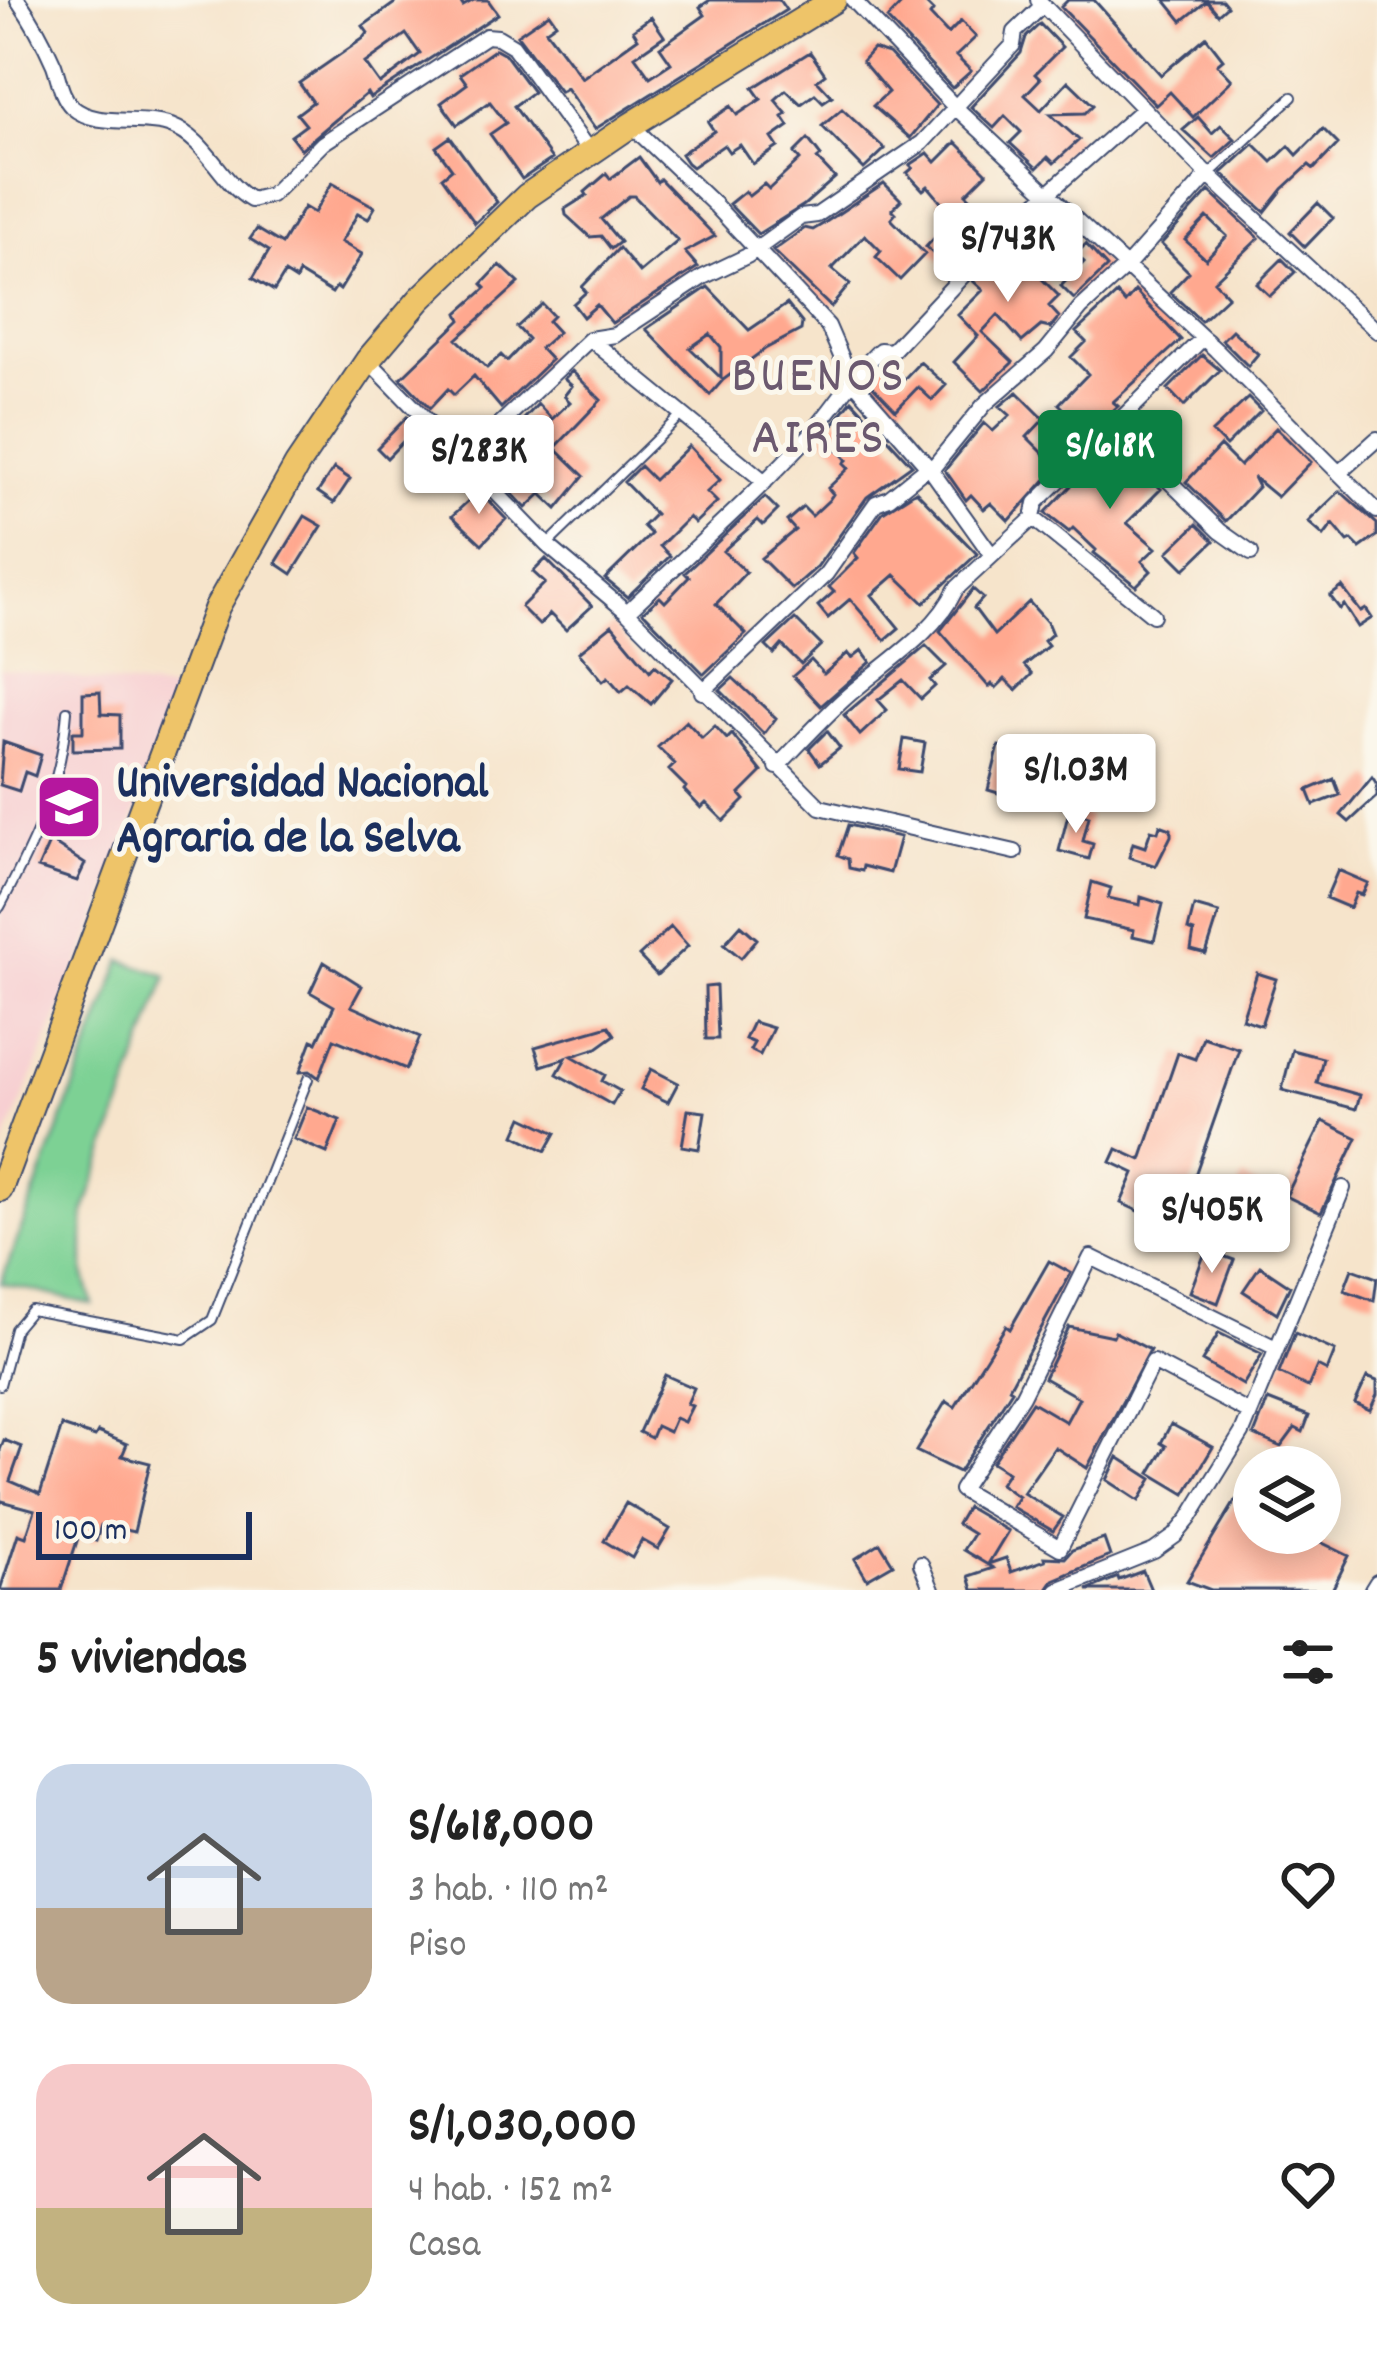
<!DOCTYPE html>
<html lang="es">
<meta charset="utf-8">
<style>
body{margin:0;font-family:Dekko,sans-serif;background:#f6f6f6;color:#222;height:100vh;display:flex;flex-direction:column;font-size:45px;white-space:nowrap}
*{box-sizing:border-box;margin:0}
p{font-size:39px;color:#767676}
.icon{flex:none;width:66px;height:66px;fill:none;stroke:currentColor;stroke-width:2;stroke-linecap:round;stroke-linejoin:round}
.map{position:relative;height:1590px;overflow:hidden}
.details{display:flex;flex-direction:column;background:#fff;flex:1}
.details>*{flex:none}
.tools{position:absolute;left:1233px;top:1446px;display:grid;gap:24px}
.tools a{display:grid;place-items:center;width:108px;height:108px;border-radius:50%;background:#fff;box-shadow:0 6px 30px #0003;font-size:60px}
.scale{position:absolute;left:36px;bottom:30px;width:216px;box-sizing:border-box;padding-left:12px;border:6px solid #1b2f5e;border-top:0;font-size:33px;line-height:42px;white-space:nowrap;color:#1b2f5e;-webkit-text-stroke:9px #fbf7ec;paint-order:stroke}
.price{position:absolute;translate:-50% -102px;padding:0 27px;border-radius:12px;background:#fff;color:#222;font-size:39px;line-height:78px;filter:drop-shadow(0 3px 6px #0008)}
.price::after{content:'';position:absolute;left:50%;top:72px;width:36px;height:27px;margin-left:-18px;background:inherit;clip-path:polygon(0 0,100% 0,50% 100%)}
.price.active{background:#0b8043;color:#fff}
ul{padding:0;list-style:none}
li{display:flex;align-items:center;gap:36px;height:300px;padding:0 36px}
li span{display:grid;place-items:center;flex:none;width:336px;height:240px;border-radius:36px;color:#555}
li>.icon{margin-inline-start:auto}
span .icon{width:144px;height:144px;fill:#fffc;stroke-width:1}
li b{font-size:51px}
h2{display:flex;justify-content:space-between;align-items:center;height:144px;padding:0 36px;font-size:51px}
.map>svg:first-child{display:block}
</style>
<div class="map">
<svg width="1377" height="1590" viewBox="0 0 1377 1590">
<rect width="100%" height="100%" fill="#fbf7ec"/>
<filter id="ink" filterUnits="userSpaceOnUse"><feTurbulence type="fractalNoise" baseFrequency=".00833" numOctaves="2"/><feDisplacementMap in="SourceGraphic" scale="24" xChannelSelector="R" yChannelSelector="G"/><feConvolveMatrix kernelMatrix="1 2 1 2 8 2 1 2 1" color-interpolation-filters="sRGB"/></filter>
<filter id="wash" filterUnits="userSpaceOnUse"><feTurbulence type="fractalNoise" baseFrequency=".004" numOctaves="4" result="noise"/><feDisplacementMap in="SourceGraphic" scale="48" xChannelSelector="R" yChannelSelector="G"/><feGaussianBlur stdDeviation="2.7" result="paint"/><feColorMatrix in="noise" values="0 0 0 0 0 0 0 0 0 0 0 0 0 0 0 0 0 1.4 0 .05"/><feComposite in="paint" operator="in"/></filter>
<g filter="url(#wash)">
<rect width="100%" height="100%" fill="#f6e4cb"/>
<path fill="#f7cfd1" d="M0,669l179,22 -83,233 -96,230z"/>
<path fill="#7dd194" stroke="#4c8079" stroke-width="3" d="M122,960l45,16 -83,237v60l9,32 -92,-22z"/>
<g id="blocks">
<path fill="#ffa88f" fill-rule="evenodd" d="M399,0h60l4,6 11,-6h14l10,14 -128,84 -3,-5 -66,56 -10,-13 15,-11 -9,-11 16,-12 -14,-19 65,-45 4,-5 -5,-7zM406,34l14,20 -40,30 -15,-21z
M710,0h69l7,10 -191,119 -29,-41 -6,4 -43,-57 32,-22 7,10 -10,7 36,48 56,-40 -5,-8 18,-13 13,19 -29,20 15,21 21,-14 -11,-16 45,-32 -5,-8z
M905,0h17l11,11 -3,4 18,19 13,-13 15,16 -20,19 15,15 -19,17 -65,-69z
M1068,0h26l67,75 45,-38 17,22 -6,5 15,16 -39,37 -23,-25 -14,13 -95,-98z
M1165,0h57l5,6 -9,8 -11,-13 -25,20z
M1040,24l22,23 -27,27 5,5 -15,16 16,15 27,-29 25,24 -8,8 -35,1 29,26 -25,23 -6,-6 -11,11 -27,-25 11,-11 -16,-16 -11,12 -23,-21 50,-54 5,-16z
M496,49l9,5 28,38 -19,14 38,53 -30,20 -32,-45 16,-11 -16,-21 -33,23 -16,-22 26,-19 -7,-10z
M873,49l16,5 48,51 -27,33 -37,-32 15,-14 -26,-31z
M810,52l15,22 -8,6 15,16 -9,6 -8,-8 -14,10 -15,-14 -11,10 12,14 -4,3 6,9 -17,12 6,9 -25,17 -13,-19 -11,7 -5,-7 -32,22 -5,-4 -6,-9 33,-23 -6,-9 23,-16 6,9 24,-16 -8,-11z
M842,109l43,40 -21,20 -42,-43z
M1198,117l14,16 9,-8 14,14 -21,19 -31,-28z
M1323,129l15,15 -24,25 -5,-4 -26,24 -18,23 -43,-39 32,-29 18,18 17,-16 8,9z
M450,137l47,65 -22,21 -33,-46 10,-8 -16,-22z
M808,139l13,17 -4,3 18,19 -31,27 -46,29 -29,-30 16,-13 4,5 15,-12 5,5 31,-29 -6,-7z
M956,142l31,31 -21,21 31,30 -45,47 -26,-24 28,-30 -26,-31 -5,4 -16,-17 6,-5 -3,-3 18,-12 8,9z
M639,157l18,25 3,-3 55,57 -30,16 13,15 -86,56 -15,-18 -14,12 -10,-13 13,-12 -4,-5 37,-39 21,25 38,-32 -44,-45h-5l-28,23 19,23 -9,7 -10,-13 -11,1 -24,-22 -1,-6 22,-14 -2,-3 21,-18 4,5z
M332,183l43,24 -7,12 -10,-6 -17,29 21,12 -22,36 -4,-3 -4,6 -33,-20 -3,7 -11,-7 -11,18 -21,-13 16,-27 -19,-12 7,-10 25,15 22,-37 10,6z
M884,183l17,17 -9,9 4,4 -5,6 34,35 -25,26 -24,-23 5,-6 -16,-16 -33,34 18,15 -19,23 -58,-56 32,-23 8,2 10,-6z
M1209,191l50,47 -45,43 14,15 -27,25 -31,-29 19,-20 -28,-28zM1207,217l20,19 -21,23 -21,-19z
M1318,203l15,15 -28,29 -15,-15z
M1051,222l12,12 -29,29 6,6 -4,4 23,23 -10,10 10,11 -9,11 -9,-2 -19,16 -24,-27 -16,17 31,30 -30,29 -29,-29 24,-26 -20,-21 25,-25 -10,-9 37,-39 9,7z
M1086,244l21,23 -33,32 -13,-13 23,-24 -8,-8z
M1282,259l13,13 -25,24 -13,-12z
M500,265l19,18 -62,56 30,29 14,-13 6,6 21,-22 -11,-12 25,-23 11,12 -5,5 10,11 -18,16 11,12 -50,48 -27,-32 -20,19 -6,-6 -18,19 -29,-30 60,-58 -3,-7 28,-25 -4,-4z
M708,287l41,43 38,-26 15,19 -1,7 -36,19 -42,31 -13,15 -64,-66zM710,334l11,13v31l-31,-30z
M1135,291l46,49 -68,62 5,4 -30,27 -29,-29 29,-30 -17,-17 15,-15 -10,-10 41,-38 8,9z
M1232,330l26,24 -10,12 -26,-26z
M1202,355l18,15 -36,36 -16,-17z
M884,362l20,17 16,-17 26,23 -14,15 -14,-13 -22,23 -29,-30z
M572,371l29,29 -46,48 29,28 -27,33 -16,-15 -15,14 -46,-48 16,-17 3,3 39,-42 14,15 18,-17 -6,-6 8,-10 -8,-7z
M1017,392l27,27 -17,18 30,30 -48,54 -18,-18 -7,6 -13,-14 -5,5 -21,-30 39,-47 9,8 17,-16 -10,-9z
M1248,398l13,13 -35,35 -14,-14z
M852,400l60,65 -45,32 -50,70 -25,22 -31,-31 34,-28 -8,-9 16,-14 9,9 17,-16 4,-6 -5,-6 21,-20 -5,-5 3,-3 -23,-24z
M407,417l10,10 -30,31 -10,-10z
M1276,428l35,34 -34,35 -24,-20 5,10 -32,34 -40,-39 34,-36 20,20z
M1112,443l49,46 -34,34 29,25 -14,13 9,10 -15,15 -42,-33 2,-3 -23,-22 -4,4 -24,-19z
M689,446l31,34 -13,12 10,10 -22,21 -6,-6 -29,29 10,10 -43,41 -22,-18 46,-45 -8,-8 12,-12 -31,-32 16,-16 14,14z
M334,468l16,11 -16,24 -16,-11z
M479,491l27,28 -24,25 -30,-28z
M916,491l61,63 -53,49 -29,-28 -23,20 27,33 -14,12 -35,-41 -22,19 -10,-12 16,-14 -5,-5 29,-29 -4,-5 29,-41z
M1340,491l37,33v12l-17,12 -8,-8 -4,2 -15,-18 -9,12 -16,-14z
M765,497l13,13 -15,15 -5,-5 -35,31 23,21 -30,32 30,30 -42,40 -61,-62 17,-15 5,5 24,-25 -4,-4z
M305,516l17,10 -30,48 -16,-11z
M1197,524l17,17 -29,28 -17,-17z
M546,559l46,47 -26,24 -16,-16 -11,11 -18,-18 24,-24 -12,-11z
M1342,587l19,25 5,-3 6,9 -14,9 -14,-22 -4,4 -10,-13z
M973,589l10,9 -9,10 20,27 35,-33 18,20 5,12 -8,7 4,5 -24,19 8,9 -16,16 -11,-11 -9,9 -4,-4 -3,3 -49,-56z
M795,619l26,26 -20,19 -19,-19 -8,9 -8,-8z
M612,625l38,46 5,-6 17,14 -21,25 -22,-19 -8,7 -13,-15 -5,4 -24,-29z
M926,646l20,20 -16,14 5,6 -14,13 -18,-19 -25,20 9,10 -27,25 -16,-20z
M862,650l9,12 -50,44 -28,-30 18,-16 13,14 24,-21 4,5z
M733,678l43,40 -12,16 -44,-44z
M100,692l1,22 19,1v34l-47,1v-18h10v-39z
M686,721l16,17 13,-12 12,13 5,-5 30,38 -22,22 5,6 -21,21 -18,-18 -5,5 -17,-18 2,-3 -17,-17 6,-6 -17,-17z
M827,731l13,17 -20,16 -11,-15z
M904,739l21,4 -5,29 -21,-3z
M3,742l38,13 -6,21 -10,-4 -6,19 -19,-6z
M999,746l17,4 -11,45 -17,-5z
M1372,777l5,7v12l-28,26 -8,-7z
M1334,779l6,16 -26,10 -6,-15z
M1069,811l20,5 -6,25 10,3 -4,15 -30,-8z
M848,825l52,12 -10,36 -27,-7 -1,5 -13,-3 -1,-9 -10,-4z
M1160,825l11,4v7l-15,30 -27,-9 4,-14 12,4 6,-17 7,2z
M50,841l35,23 -8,17 -39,-13z
M1338,870l30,13 -6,12 -6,-2 -6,15 -24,-10z
M1092,882l19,6 -3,10 32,7 1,-8 22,7 -9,37 -21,-5 1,-6 -50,-11z
M1194,906l25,7 -13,41 -15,-4 3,-18 -6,-2z
M741,925l16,14 -16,19 -17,-14z
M671,927l17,19 -31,29 -18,-19z
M324,962l38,24 -11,20 69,31 -14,32 -72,-30 -15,39 -9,-7 -10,1 12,-32 5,2 17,-36 -24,-14z
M1257,973l19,6 -15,46 -19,-6z
M716,986l2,53h-12l-1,-52z
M753,1022l20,6 -13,27 -10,-5 4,-7 -9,-4z
M609,1026l6,9 -18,13 -25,8 33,19 -3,6 18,10 -8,14 -55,-31 9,-16 -25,8 -6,-19z
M1203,1037l36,12 -45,129 -22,48 -51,-23 13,-30 -23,-11 6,-13 24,11 37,-107 17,6z
M1292,1050l31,8 -6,25 43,12 -4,14 -74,-19z
M651,1069l27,14 -10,19 -27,-13z
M307,1107l33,13 -13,33 -33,-14z
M688,1110l17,2 -6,37 -17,-3z
M523,1117l33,16 -10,18 -31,-16z
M1323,1121l34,17 -36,75 -35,-17z
M1243,1177l25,15 -24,39 -24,-15z
M1206,1250l28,10 -16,43 -28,-11z
M1049,1261l22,12 -62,115 3,2 -53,82 -43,-21 30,-50 9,6 51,-81 4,3z
M1260,1266l30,20 -13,27 -34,-22z
M1352,1269l25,9 -3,23 -30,-11z
M1069,1327l44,9 2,-4 35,18 -63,118 -32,-21 -32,46 40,24 -10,14 -41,-24 6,-10 -18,-13 8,-12 -16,-10 40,-60 34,20 13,-24 -35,-20z
M1219,1333l43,21 -19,31 -41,-24z
M1295,1333l40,18 -8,20 -10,-5 -9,21 -29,-14z
M665,1375l29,13 -7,16 5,2 -8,16 -9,-4 -6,14 -13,-6 -5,12 -12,-6z
M1367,1377l10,4v14l-7,15 -15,-7z
M1268,1400l41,16 -6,16 -8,-4 -14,19 -27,-12z
M1171,1424l42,23 -28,47 -35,-21 16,-27 -5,-3z
M62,1426l33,11 3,-5 29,12 -5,12 28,7 -16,69 -33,-7 -5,16 -17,-6 -18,55h-61l18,-56 8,3 9,-27 -33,-9 -2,3v-54l4,-10 18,7 -12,34 30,13z
M1118,1457l34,22 -13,22 -32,-21z
M1236,1500l18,9v24h48l47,23 -17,34h-121l-24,-9z
M626,1503l44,26 -12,20 -16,-9 -10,18 -28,-17z
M967,1507l41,24 -20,33 18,-6 5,14 34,-12 -1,-3 21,1 7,-8 32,-11 6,17 -57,24 -7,10h-73l-4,-14 24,-8 -30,-18 10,-16 -16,-10z
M880,1543l13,21 -26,15 -12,-20z
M1143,1571l8,19h-64l31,-13 1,3z"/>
</g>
</g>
<g filter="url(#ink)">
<use href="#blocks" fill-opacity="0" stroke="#3c4a6e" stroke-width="3"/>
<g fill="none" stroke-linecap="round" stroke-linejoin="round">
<g stroke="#3c4a6e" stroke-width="12">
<path id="service" d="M1208,175l84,-78
M548,544l132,-128
M0,907c36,-68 61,-118 67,-196
M0,1385l15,-56 16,-19 153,29 28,-19 96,-241"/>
</g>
<g stroke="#3c4a6e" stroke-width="18">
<path id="minor" d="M18,0c14,20 26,42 36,65 5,14 7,31 18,42 25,22 69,8 99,19 37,14 48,55 80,74l20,-5 52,-52 163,-107 12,1 15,9 77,106
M853,0l101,106 262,244 161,161
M1038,0l170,175 169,156
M631,125l83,79 114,122 22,51 81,93 60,84
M368,360l179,185 80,67 193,195 195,45
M1113,426l107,105 31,22
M462,460l128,-121
M1339,473l38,-34
M765,482l-175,-143 25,-4 88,-58 44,-21 54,-39 16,-2 105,-72 91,-98 2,-13 28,-27
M1033,518l120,97
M627,612c61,-58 125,-114 182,-176 26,-29 43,-60 71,-86l12,1 110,-117 141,-125
M702,692l124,-118 50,-71 13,-5 36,-29 6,1 53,-65 62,-54 35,-43 46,-42 81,-91
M777,767c21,-22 43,-46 66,-67 38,-35 91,-64 113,-111l77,-71 3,-15 167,-165 5,4
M1248,1412l-95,-50 -93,186 -99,-58 61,-94 69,-139 185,91
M921,1564l11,26
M1057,1590l97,-39 21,-15 14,-17 53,-86 101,-245
M1372,1590l5,-8"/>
</g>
<g stroke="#3c4a6e" stroke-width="28">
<path id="trunk" d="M0,1189l217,-582 80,-142 71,-105 52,-61 107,-103 104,-71 203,-125"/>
</g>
<use href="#service" stroke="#fff" stroke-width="8"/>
<use href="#minor" stroke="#fff" stroke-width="14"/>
<use href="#trunk" stroke="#eec469" stroke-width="24"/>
</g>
</g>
<defs>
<g id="university-square" transform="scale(3.45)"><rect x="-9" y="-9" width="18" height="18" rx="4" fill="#b5179e" stroke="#fbf7ec"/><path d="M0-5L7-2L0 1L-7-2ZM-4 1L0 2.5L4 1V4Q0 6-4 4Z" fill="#fff"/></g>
</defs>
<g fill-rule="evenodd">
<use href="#university-square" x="69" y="807"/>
</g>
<g text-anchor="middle" stroke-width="10" stroke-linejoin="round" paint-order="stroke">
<g font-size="48" font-weight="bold" fill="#1b2f5e" stroke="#fbf7ec" text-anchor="start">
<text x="116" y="796">Universidad Nacional<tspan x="116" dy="55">Agraria de la Selva</tspan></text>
</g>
<g font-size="54" letter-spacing="3" fill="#6b596f" stroke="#fbf7ec">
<text x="819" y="390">BUENOS<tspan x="819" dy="62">AIRES</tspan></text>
</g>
</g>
</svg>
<div class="tools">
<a><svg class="icon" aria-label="layers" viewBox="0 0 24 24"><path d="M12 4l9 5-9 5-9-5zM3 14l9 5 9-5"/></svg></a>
</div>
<div class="scale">100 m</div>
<b class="price" style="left:1008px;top:305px">S/743K</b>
<b class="price active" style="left:1110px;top:512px">S/618K</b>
<b class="price" style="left:479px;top:517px">S/283K</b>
<b class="price" style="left:1076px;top:836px">S/1.03M</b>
<b class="price" style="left:1212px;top:1276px">S/405K</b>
</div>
<section class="details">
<h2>5 viviendas<svg class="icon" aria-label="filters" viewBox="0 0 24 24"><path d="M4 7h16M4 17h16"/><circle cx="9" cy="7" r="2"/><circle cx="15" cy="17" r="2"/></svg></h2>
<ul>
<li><span style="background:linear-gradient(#c9d6e8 60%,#b9a48a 0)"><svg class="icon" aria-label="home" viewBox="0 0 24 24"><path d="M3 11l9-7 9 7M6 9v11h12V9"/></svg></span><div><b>S/618,000</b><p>3 hab. · 110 m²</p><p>Piso</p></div><svg class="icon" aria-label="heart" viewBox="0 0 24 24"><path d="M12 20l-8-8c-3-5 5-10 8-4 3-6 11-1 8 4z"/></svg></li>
<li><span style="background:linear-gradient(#f6c9c9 60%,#c2b280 0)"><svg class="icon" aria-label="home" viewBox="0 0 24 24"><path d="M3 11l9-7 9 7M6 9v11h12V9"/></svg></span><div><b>S/1,030,000</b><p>4 hab. · 152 m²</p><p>Casa</p></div><svg class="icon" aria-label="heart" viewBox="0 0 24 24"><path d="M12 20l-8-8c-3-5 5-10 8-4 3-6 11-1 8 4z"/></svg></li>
</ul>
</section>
